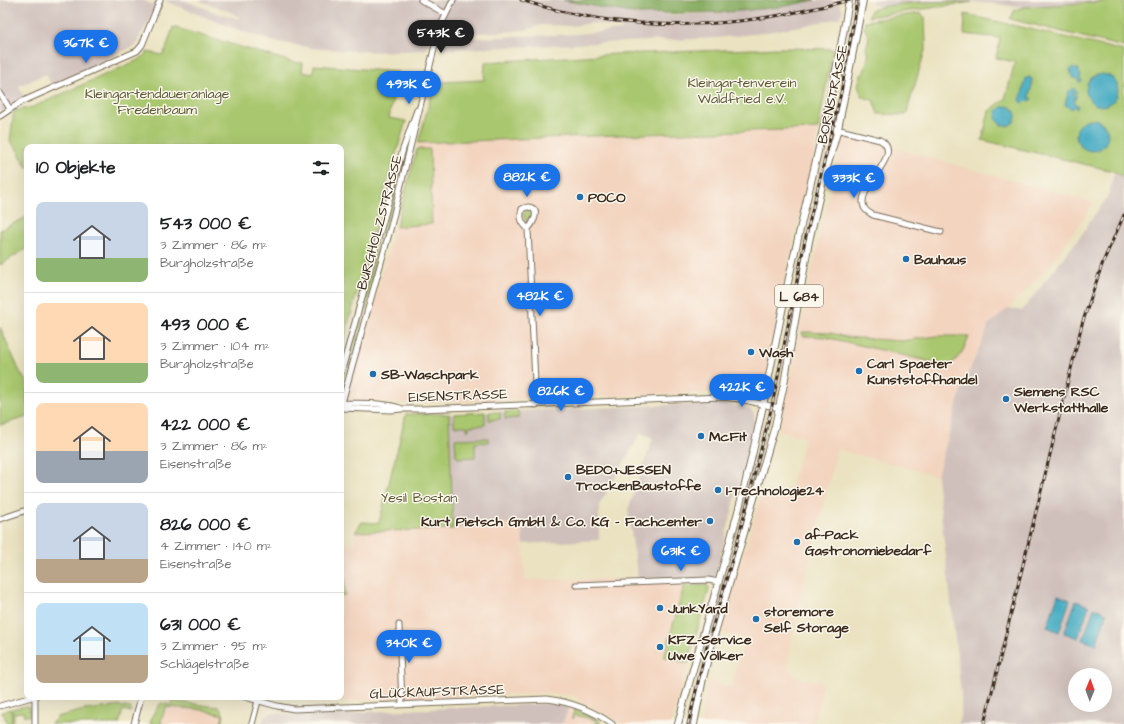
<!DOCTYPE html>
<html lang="de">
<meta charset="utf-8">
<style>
body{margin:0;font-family:"Architects Daughter",sans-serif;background:#f2f2f2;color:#202124;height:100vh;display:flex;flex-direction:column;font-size:15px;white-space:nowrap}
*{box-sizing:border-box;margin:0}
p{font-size:13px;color:#757577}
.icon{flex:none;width:22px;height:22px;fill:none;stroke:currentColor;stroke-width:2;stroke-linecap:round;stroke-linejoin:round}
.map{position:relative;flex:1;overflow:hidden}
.sheet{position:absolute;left:24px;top:144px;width:320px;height:556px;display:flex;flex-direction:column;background:#fff;border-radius:8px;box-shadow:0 4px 16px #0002}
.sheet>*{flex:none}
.needle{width:26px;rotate:1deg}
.controls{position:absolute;left:1068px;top:668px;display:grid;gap:8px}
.controls a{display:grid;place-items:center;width:44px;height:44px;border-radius:50%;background:#fff;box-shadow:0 4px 16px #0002;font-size:20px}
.price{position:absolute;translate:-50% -34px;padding:0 9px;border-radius:14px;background:#1a73e8;color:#fff;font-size:13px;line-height:26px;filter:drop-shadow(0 1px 2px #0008)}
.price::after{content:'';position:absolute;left:50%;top:24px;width:12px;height:9px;margin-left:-6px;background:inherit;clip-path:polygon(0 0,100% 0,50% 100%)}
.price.selected{background:#222;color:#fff}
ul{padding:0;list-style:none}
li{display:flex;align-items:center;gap:12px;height:100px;padding:0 12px}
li+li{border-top:1px solid #e0e0e0}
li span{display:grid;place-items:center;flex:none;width:112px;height:80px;border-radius:8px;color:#555}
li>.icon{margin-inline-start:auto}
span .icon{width:48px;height:48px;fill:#fffc;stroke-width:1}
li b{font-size:17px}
h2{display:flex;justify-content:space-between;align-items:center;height:48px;padding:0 12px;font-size:17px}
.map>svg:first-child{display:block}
</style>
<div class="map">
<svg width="1124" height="724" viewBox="0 0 1124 724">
<rect width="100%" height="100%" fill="#fbf7ec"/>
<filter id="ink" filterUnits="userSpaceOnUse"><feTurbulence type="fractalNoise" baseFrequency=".025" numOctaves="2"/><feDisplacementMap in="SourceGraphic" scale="8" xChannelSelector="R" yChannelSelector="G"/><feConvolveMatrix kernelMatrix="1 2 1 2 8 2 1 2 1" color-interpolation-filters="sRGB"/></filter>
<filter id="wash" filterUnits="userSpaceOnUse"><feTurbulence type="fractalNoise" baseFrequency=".012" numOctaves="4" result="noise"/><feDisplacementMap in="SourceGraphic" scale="16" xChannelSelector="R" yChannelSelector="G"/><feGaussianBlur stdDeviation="0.9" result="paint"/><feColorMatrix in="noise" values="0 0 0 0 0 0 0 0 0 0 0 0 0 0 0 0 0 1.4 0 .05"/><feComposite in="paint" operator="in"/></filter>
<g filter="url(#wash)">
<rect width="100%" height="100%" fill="#eae2c0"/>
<path fill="#f3d4bf" d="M818,129l-2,13 -33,143 -20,106 -352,12 -65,-2 72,-258z
M843,134l251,69 -43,61 -42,44 -22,18 1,2 -21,48h-2l-28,100 -100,-27 -37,151 -11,54 -1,13 7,10 26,5v14l-8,28h-112l7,-44 23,7 14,-48 -24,-7 41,-140 26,6 17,-60 -26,-8 7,-26 20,-107z
M522,522l3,58 162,-2 -23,78 24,7 -18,61h-46l-53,-29 -34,-2 -214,9v-5h18v-152h14v-13l98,-3z
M166,707l31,2 26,6 -2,9h-60z
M569,708l7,1 23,11 5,4h-42z"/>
<path fill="#cfc0bb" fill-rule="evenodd" d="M0,0h143l8,4h3l2,-4h4l-6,14 -13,20 -5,11 -84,42 -6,-13 -27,12 6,14 -25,13z
M166,0h17l37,14 21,5 -10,-7 -33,-12h365l45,9 31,5 34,1 49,-2 50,-5 49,-8h17l5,11 -4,7 -33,7 -44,8 -46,5 -274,12 2,-11 134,-5 44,-4v-2l-29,-5 -21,3 -30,-1 -16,5 -27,2 -72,3 2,4h1l-4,11 -57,2 -57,-4 -40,-7 -42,-14 -65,-26z
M872,0h242l-14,2 -76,5 -52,-5 -51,1 -40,4 -9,-3z
M1115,172l9,5v547h-166l3,-11v-20l-24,-217 28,-100h2l21,-48 -1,-2 22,-18 13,3 64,-82v-3l21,-28zM1075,675h30v30h-30z
M720,403l29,5 5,6v11l-39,152 -77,2 -10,-69 25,-72 -12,-5 -42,72v35l-76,4 -1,-22 -69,7 -4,-115z
M545,704h12l12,4 -7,16h-300l2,-7 7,-4 22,2z"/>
<path fill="#a9c76e" stroke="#727846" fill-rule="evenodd" d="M1114,0h10v47l-114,-28 5,-9 9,-3 76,-5z
M972,2l-104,15 3,-7c32,-10 67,-8 101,-8z
M921,13l4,4 1,30 -20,68 -28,-1 -5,-14 -11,-3 -4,-12 3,-10 3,-3 5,-19 -3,-4 3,-12 -5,-9 1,-7z
M965,14l159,37v83l-1,8h1v35l-11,-6 -131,-31 7,-29 16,-12 10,-37 -19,-4 4,-20 -36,-4zM1095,75l22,9v11l-22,8c-10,-6 -10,-21 0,-28zM1074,88l-1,6 4,3 -4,1 2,6 3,1 -2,4 -1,-4h-10zM1004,107c9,0 13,7 9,15l-14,-13zM1089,119c18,0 24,17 11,29l-20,-23z
M173,27l119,35 11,1 -1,9 11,2 1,-9 84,7 -9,46 17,3 -23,75 -42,154v-203h-314v21l-9,-17 -8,-10 4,-30 19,-4 107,-48 8,-7 14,3 4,-6z
M780,48l53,1 -15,80 -172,5 -228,9 16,-57 7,-4 43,-2 1,-18 132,-8z
M417,149h13l2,75 -36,3z
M401,164l3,1 -61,228 -2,-1v-11z
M526,210l4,1 2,3 -4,10 -1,-1 -4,-8z
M27,217v31l-27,17v-35z
M0,327l20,45 7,11v34l-27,8z
M802,332l29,1 15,4 55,4 36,-5h32c-3,12 -11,24 -21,30l-123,-29 -22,-1z
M518,411l1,7 -14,1v-7z
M485,412v13l-16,1v4h-2v-4h-13v-12z
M489,412h11v7l-11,1z
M406,414h43l4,115 -98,3 7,-10 17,1z
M488,438v4l-13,1v14l-17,1 -2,-3 -1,-16z
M345,577v18l-4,1v-18z
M684,586l22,-1 2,1 1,3 -21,74 -24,-6z
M170,701l49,6 5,8 -2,9h-1l2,-9 -26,-6 -31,-2 -5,14 1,3h-12l3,-10 8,-11 12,2v-2z
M25,706l4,1 1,9h-6l-1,-4 -9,1v7h-2v-11z
M120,706l11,2v4l-8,-2 -4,14h-68l6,-7 27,-7z
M11,709l1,15h-4l-5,-11h-3z
M575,709l24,11 1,4h-5l1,-4 -21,-5 -2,4 -1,-2z"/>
<path fill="#86ac61" stroke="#606b40" d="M563,0h252l-34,7 -52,5 -90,2 -31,-5z"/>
<path fill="#42aac2" stroke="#3e6a70" d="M1073,67l2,2h4v4l2,2 -1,3 2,2 -1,2h-2l-1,-3 -5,-1 -3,-8z
M1086 90a16 16 0 1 1 32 0a16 16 0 1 1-32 0Z
M1030,77l2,2v6l-3,12 3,2v1l-3,1 -2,-1 -3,3 -3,-1 -1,-1 6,-23z
M1074,88l3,5 -1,1 -2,-2 -1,2 4,2 -1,2h-2l1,1v5l3,1 -1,4 -3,-3 -2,3 -7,-4 3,-13z
M996 116a10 10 0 1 1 20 0a10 10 0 1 1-20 0Z
M1076 135a16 16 0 1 1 32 0a16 16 0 1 1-32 0Z
M1058,595l12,5 -11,32 -12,-5z
M1076,601l13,5 -11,32 -14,-5z
M1094,608l13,5 -11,32 -13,-5z"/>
</g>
<g filter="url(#ink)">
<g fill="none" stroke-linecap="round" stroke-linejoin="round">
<g stroke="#786a57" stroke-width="7">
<path id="minor" d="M421,0l25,14
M0,93l10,16
M0,116l21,-14 116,-51 5,-6 18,-45
M824,126l56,14c26,14 -25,47 -16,67 1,4 6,6 9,8l68,17
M528,229c4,-4 12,-17 4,-21 -4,-2 -7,-1 -10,1 -3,9 0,14 6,20l8,176
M341,373l62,-224 14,-39
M341,403c19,1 40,-1 59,5
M341,406l49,-176 45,-185 6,-20 12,-25
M341,408l50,2 10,-1h21l300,-12 18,2 39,9
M0,519l27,-9
M576,585l132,-5 11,2
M399,625l3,79
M245,697l32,9 17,3 253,-10c24,3 45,11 65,25
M0,706l32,-9
M35,724v-27
M134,724l7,-27
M252,724l7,-27"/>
</g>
<g stroke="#786a57" stroke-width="8">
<path id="major" d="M678,724c22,-84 50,-167 70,-252 18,-72 29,-144 46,-216 19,-85 41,-170 55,-256
M694,724l9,-46 7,-28 65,-224 9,-42 25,-143 13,-56 16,-56 25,-129"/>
</g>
<use href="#minor" stroke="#fff" stroke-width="5"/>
<use href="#major" stroke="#fff" stroke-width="6"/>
<g stroke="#3b2a1e" stroke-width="3">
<path id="rail" d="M521,0c110,36 217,29 329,0
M688,724l17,-71 33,-114 34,-133 33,-166 36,-147 16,-93
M984,724l98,-400 21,-62 21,-47"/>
</g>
<use href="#rail" stroke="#fbf7ec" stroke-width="1.5" stroke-dasharray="4.5" stroke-linecap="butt"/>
</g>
</g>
<g fill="#1f6fb2" stroke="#fbf7ec" stroke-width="1.5">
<circle cx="580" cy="197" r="4"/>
<circle cx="906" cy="259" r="4"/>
<circle cx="751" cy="352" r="4"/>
<circle cx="859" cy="371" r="4"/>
<circle cx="373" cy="374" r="4"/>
<circle cx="1006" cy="399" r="4"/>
<circle cx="701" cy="436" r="4"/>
<circle cx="568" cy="477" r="4"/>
<circle cx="718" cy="490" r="4"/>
<circle cx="710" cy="521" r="4"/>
<circle cx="797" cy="542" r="4"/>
<circle cx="660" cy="608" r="4"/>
<circle cx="756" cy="619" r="4"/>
<circle cx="660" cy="647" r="4"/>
</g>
<g text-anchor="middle" stroke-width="3" stroke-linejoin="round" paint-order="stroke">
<rect fill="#fbf7ec" stroke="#75685c" stroke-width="1" x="775" y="285" width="48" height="22" rx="3"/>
<g font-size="13" font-weight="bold" fill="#3b2a1e">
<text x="799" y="301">L 684</text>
</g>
<g font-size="14" fill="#5c5936" stroke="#fbf7ec">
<text x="742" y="87">Kleingartenverein<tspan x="742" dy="16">Waldfried e.V.</tspan></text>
<text x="157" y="98">Kleingartendaueranlage<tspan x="157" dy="16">Fredenbaum</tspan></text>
<text x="419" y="502">Yesil Bostan</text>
</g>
<g font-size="14" fill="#3b2a1e" stroke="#fbf7ec">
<text transform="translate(832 94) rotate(-78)" y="5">BORNSTRASSE</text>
<text transform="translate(379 222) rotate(-75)" y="5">BURGHOLZSTRASSE</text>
<text transform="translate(458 395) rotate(-2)" y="5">EISENSTRASSE</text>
<text transform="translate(437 691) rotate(-2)" y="5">GLÜCKAUFSTRASSE</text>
</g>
<g font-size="14" font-weight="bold" fill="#3b2a1e" stroke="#fbf7ec" text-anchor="start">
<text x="588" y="202">POCO</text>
<text x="914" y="264">Bauhaus</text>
<text x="759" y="357">Wash</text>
<text x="867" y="368">Carl Spaeter<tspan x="867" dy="16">Kunststoffhandel</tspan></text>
<text x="381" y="379">SB-Waschpark</text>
<text x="1014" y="396">Siemens RSC<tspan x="1014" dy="16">Werkstatthalle</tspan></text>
<text x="709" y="441">McFit</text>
<text x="576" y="474">BEDO+JESSEN<tspan x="576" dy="16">TrockenBaustoffe</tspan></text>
<text x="726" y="495">I-Technologie24</text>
<text x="702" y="526" text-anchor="end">Kurt Pietsch GmbH &amp; Co. KG - Fachcenter</text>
<text x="805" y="539">af-Pack<tspan x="805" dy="16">Gastronomiebedarf</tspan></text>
<text x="668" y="613">JunkYard</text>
<text x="764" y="616">storemore<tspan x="764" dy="16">Self Storage</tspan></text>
<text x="668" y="644">KFZ-Service<tspan x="668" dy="16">Uwe Völker</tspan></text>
</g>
</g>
</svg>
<div class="controls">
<a><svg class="needle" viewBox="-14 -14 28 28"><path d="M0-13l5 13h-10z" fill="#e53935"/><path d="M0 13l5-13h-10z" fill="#757577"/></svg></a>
</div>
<b class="price selected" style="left:441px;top:54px">543K €</b>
<b class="price" style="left:86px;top:64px">367K €</b>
<b class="price" style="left:409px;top:105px">493K €</b>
<b class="price" style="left:527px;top:198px">882K €</b>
<b class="price" style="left:854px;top:199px">333K €</b>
<b class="price" style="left:540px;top:317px">482K €</b>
<b class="price" style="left:742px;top:408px">422K €</b>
<b class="price" style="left:561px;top:412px">826K €</b>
<b class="price" style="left:681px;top:572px">631K €</b>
<b class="price" style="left:409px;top:664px">340K €</b>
<section class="sheet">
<h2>10 Objekte<svg class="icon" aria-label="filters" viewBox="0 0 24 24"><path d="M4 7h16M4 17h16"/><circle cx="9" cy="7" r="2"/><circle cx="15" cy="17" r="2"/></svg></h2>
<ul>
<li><span style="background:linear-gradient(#c9d6e8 70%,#8fb573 0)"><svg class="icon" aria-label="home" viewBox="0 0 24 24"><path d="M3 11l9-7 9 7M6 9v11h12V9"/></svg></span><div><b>543 000 €</b><p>3 Zimmer · 86 m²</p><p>Burgholzstraße</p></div></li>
<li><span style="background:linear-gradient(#ffd9b3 75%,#8fb573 0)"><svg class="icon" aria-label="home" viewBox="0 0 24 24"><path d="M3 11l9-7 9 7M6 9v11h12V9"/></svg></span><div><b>493 000 €</b><p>3 Zimmer · 104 m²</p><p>Burgholzstraße</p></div></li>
<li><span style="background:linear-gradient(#ffd9b3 60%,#9aa5b1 0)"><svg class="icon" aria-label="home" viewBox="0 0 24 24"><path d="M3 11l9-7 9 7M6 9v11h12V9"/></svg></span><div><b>422 000 €</b><p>3 Zimmer · 86 m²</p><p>Eisenstraße</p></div></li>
<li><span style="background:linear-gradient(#c9d6e8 70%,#b9a48a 0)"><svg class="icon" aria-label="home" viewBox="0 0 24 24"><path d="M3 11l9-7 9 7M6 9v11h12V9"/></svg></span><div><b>826 000 €</b><p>4 Zimmer · 140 m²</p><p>Eisenstraße</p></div></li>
<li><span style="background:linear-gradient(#bfe0f5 65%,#b9a48a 0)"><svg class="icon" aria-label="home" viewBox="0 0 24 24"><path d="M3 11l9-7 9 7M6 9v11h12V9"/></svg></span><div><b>631 000 €</b><p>3 Zimmer · 95 m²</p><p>Schlägelstraße</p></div></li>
</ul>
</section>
</div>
